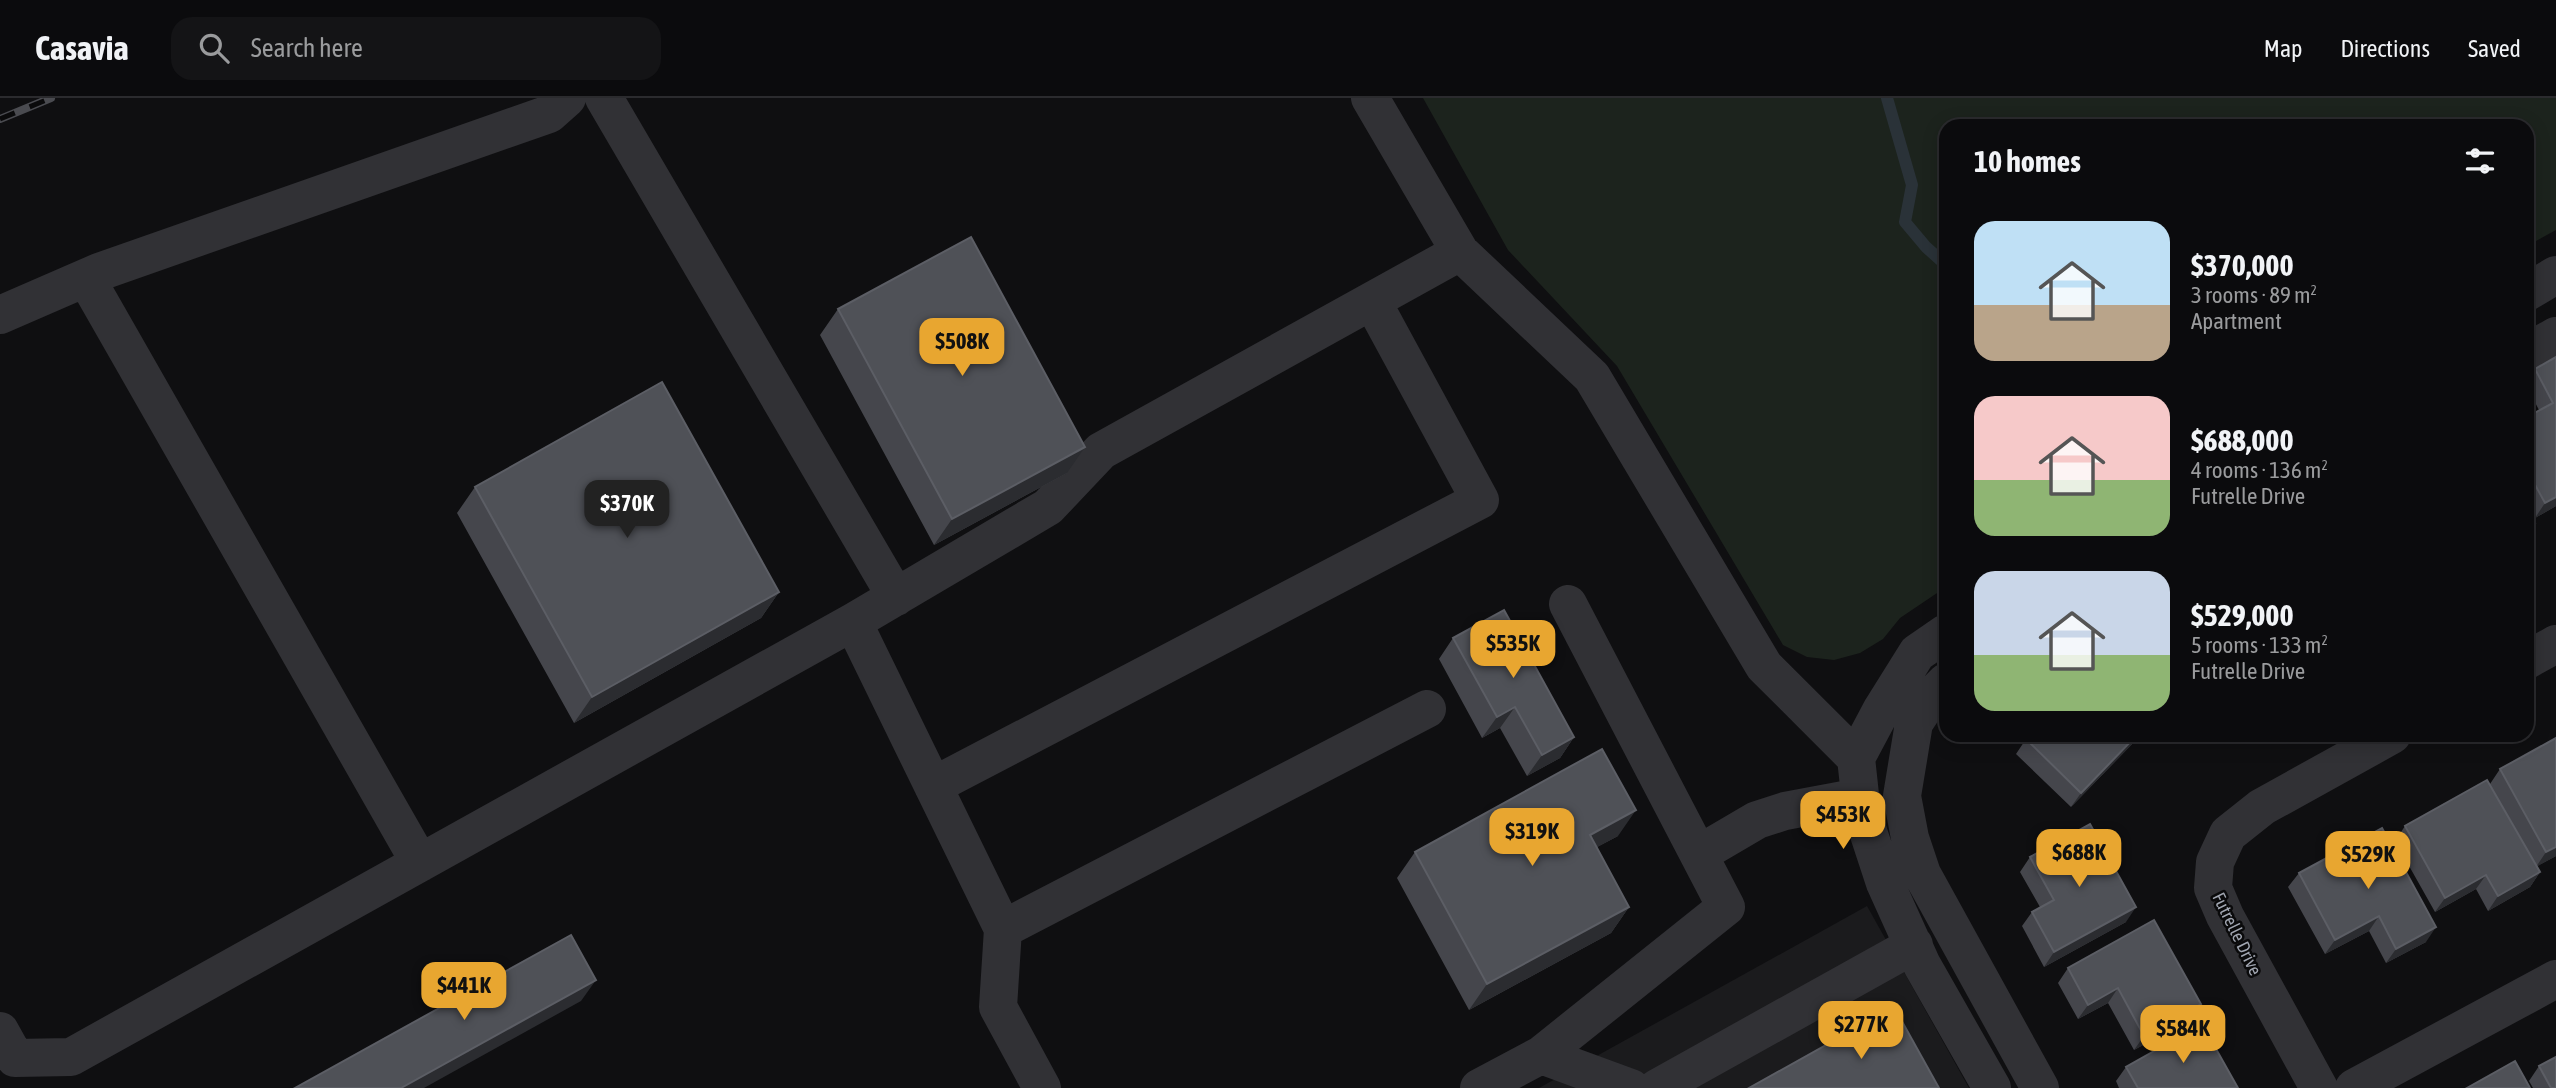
<!DOCTYPE html>
<meta charset="utf-8">
<style>
body{margin:0;font-family:"Asap Condensed",sans-serif;background:#141416;color:#f1f3f6;height:100vh;display:flex;flex-direction:column;font-size:26px;white-space:nowrap}
*{box-sizing:border-box;margin:0}
p{font-size:23px;color:#9a9b9d}
.icon{flex:none;width:38px;height:38px;fill:none;stroke:currentColor;stroke-width:2;stroke-linecap:round;stroke-linejoin:round}
.map{position:relative;flex:1;overflow:hidden}
.side{position:absolute;left:1939px;top:21px;width:595px;height:623px;display:flex;flex-direction:column;background:#0b0b0d;border-radius:21px;box-shadow:0 4px 18px #0003,0 0 0 2px #2b2b2e}
.side>*{flex:none}
.price{position:absolute;translate:-50% -60px;padding:0 16px;border-radius:14px;background:#e8a630;color:#111;font-size:23px;line-height:46px;filter:drop-shadow(0 2px 4px #0008)}
.price::after{content:'';position:absolute;left:50%;top:42px;width:21px;height:16px;margin-left:-10px;background:inherit;clip-path:polygon(0 0,100% 0,50% 100%)}
.price.active{background:#222;color:#fff}
ul{padding:0;list-style:none}
li{display:flex;align-items:center;gap:21px;height:175px;padding:0 35px}
li span{display:grid;place-items:center;flex:none;width:196px;height:140px;border-radius:21px;color:#555}
li>.icon{margin-inline-start:auto}
span .icon{width:84px;height:84px;fill:#fffc;stroke-width:1}
li b{font-size:30px}
h2{display:flex;justify-content:space-between;align-items:center;height:84px;padding:0 35px;font-size:30px}
header{display:flex;align-items:center;gap:42px;box-sizing:border-box;height:98px;padding:0 35px;background:#0b0b0d;border-bottom:2px solid #2b2b2e}
header strong{font-size:33px}
nav{display:flex;gap:38px;margin-inline-start:auto;font-size:24px}
.search{width:490px;height:63px;background:#141416;display:flex;align-items:center;gap:18px;box-sizing:border-box;padding:0 24px;border-radius:21px;color:#9a9b9d;font-size:26px}
.map>svg:first-child{display:block}
</style>
<header>
<strong>Casavia</strong>
<div class="search"><svg class="icon" aria-label="search" viewBox="0 0 24 24"><circle cx="10" cy="10" r="6"/><path d="M15 15l6 6"/></svg>Search here</div>
<nav><a>Map</a><a>Directions</a><a>Saved</a></nav>
</header>
<div class="map">
<svg width="2556" height="990" viewBox="0 0 2556 990">
<rect width="100%" height="100%" fill="#0f0f11"/>
<path fill="#1b1b1d" d="M1867,808l102,182h-430z"/>
<path fill="#1c231d" d="M1423,0h1133v132l-29,16v-120h-581v461l-46,31 -17,21 -23,14 -26,7 -27,-3 -24,-12 -166,-279 -109,-116z"/>
<g fill="none" stroke-linecap="round" stroke-linejoin="round">
<path stroke="#2a3238" stroke-width="12" d="M1887,0l25,87 -7,37 21,25 20,18"/>
<path stroke="#313135" stroke-width="38" d="M604,0l292,499
M1370,0l90,154 132,125 172,289 92,92
M86,180l334,585
M2527,194l29,-17
M0,217l99,-43 450,-158 18,-16
M2527,254l29,-16
M853,524l195,-115 53,-56 359,-199
M1946,535l-29,20 -35,56 -26,49 6,55 23,70 37,82 70,123
M2527,562l29,-16
M1946,584l-14,14 -18,27 -12,73 8,42 12,36 118,214
M933,688l547,-286 -108,-199
M1699,756l58,-34 28,-9 75,-14
M1003,831l-5,78 44,81
M0,933l15,27 56,-1 782,-435 150,307 424,-220
M1541,957l185,-148 -158,-303
M1479,990l62,-33 90,33
M1657,990l257,-143
M2319,990l-94,-172 -12,-28 2,-26 13,-28 34,-27 130,-72
M2354,990l202,-109"/>
<g stroke="#4a4b50" stroke-width="8">
<path id="rail" d="M0,21l51,-21"/>
</g>
<use href="#rail" stroke="#0a0a0b" stroke-width="5" stroke-dasharray="16" stroke-linecap="butt"/>
</g>
<path fill="#45464c" d="M838,211l229,164 -133,72 -114,-210z
M2556,259v149l-21,12 -8,-14v-87l12,-7 -12,-23v-7l8,-11z
M475,389l304,105 -18,26 -187,105 -117,-210z
M1453,540l121,99 -14,21 -33,18 -27,-48 -18,10 -43,-79z
M2139,639l-68,70 -55,-53 10,-15z
M2556,640v118l-19,10 3,6 -10,15 -42,24 -12,-22 -41,23 -40,-71 10,-15 85,-42 10,-15z
M1618,738l-21,11 32,60 -18,26 -142,77 -72,-132 18,-26z
M2030,759l96,65 -82,45 -22,-41 10,-14 8,-5 -20,-35z
M2299,775l127,69 -40,21 -17,-32 -44,23 -37,-67z
M2068,870l123,51 -57,31 -26,-47 -30,16 -20,-36z
M2539,968l17,22h-23l-4,-7z
M2126,969l112,21h-119l-3,-7z"/>
<path fill="#2b2c30" d="M1085,349l-18,26 -133,72 18,-26z
M2556,399v9l-21,12 10,-15z
M2535,425l-8,12v-7z
M779,494l-18,26 -187,105 18,-26z
M1515,609l-15,21 -18,10 15,-21z
M2137,637h4l-70,72 10,-14z
M1574,639l-14,21 -33,18 15,-21z
M1636,712l-18,26 -47,25 19,-26z
M2556,749v9l-20,11 10,-15z
M2540,774l-10,15 -42,24 10,-15z
M2486,777l-10,14 -41,23 10,-14z
M1629,809l-18,26 -142,77 18,-26z
M2136,809l-10,15 -82,45 10,-15z
M2379,818l-10,15 -44,23 10,-14z
M2436,829l-10,15 -40,21 10,-14z
M596,882l-15,21 -157,87h-23z
M2118,890l-10,15 -30,16 10,-14z
M2201,906l-10,15 -57,31 10,-14z"/>
<path fill="#4f5157" stroke="#5c5e65" stroke-width="2" d="M971,139l114,210 -133,72 -114,-210z
M2556,259v140l-11,6 -18,-33v-53l26,-14 -18,-34z
M662,284l117,210 -187,105 -117,-210z
M2527,410l8,15 -8,5z
M1504,512l70,127 -32,18 -27,-48 -18,10 -44,-79z
M2031,637h106l-56,58 -55,-54z
M2556,640v109l-10,5 -46,-83z
M1602,651l34,61 -46,25 39,72 -142,77 -72,-132z
M2487,682l53,92 -42,24 -12,-21 -41,23 -40,-72z
M2090,726l46,83 -82,45 -22,-40 22,-12 -24,-43z
M2382,730l54,99 -40,22 -17,-33 -44,24 -36,-67z
M2154,822l47,84 -57,32 -26,-48 -30,17 -20,-37z
M571,837l25,45 -195,108h-106z
M1894,909l45,81h-190z
M2202,926l36,64h-100l-12,-21z
M2556,959v31h-5l-12,-22z
M2515,963l15,27h-63z"/>
<g text-anchor="middle" stroke-width="5" stroke-linejoin="round" paint-order="stroke">
<g font-size="18" fill="#a1a6b1" stroke="#0a0a0b">
<text transform="translate(2237 836) rotate(64)" y="6">Futrelle Drive</text>
</g>
</g>
</svg>
<b class="price" style="left:962px;top:280px">$508K</b>
<b class="price active" style="left:627px;top:442px">$370K</b>
<b class="price" style="left:1513px;top:582px">$535K</b>
<b class="price" style="left:1843px;top:753px">$453K</b>
<b class="price" style="left:1532px;top:770px">$319K</b>
<b class="price" style="left:2079px;top:791px">$688K</b>
<b class="price" style="left:2368px;top:793px">$529K</b>
<b class="price" style="left:464px;top:924px">$441K</b>
<b class="price" style="left:1861px;top:963px">$277K</b>
<b class="price" style="left:2183px;top:967px">$584K</b>
<section class="side">
<h2>10 homes<svg class="icon" aria-label="filters" viewBox="0 0 24 24"><path d="M4 7h16M4 17h16"/><circle cx="9" cy="7" r="2"/><circle cx="15" cy="17" r="2"/></svg></h2>
<ul>
<li><span style="background:linear-gradient(#bfe0f5 60%,#b9a48a 0)"><svg class="icon" aria-label="home" viewBox="0 0 24 24"><path d="M3 11l9-7 9 7M6 9v11h12V9"/></svg></span><div><b>$370,000</b><p>3 rooms · 89 m²</p><p>Apartment</p></div></li>
<li><span style="background:linear-gradient(#f6c9c9 60%,#8fb573 0)"><svg class="icon" aria-label="home" viewBox="0 0 24 24"><path d="M3 11l9-7 9 7M6 9v11h12V9"/></svg></span><div><b>$688,000</b><p>4 rooms · 136 m²</p><p>Futrelle Drive</p></div></li>
<li><span style="background:linear-gradient(#c9d6e8 60%,#8fb573 0)"><svg class="icon" aria-label="home" viewBox="0 0 24 24"><path d="M3 11l9-7 9 7M6 9v11h12V9"/></svg></span><div><b>$529,000</b><p>5 rooms · 133 m²</p><p>Futrelle Drive</p></div></li>
</ul>
</section>
</div>
